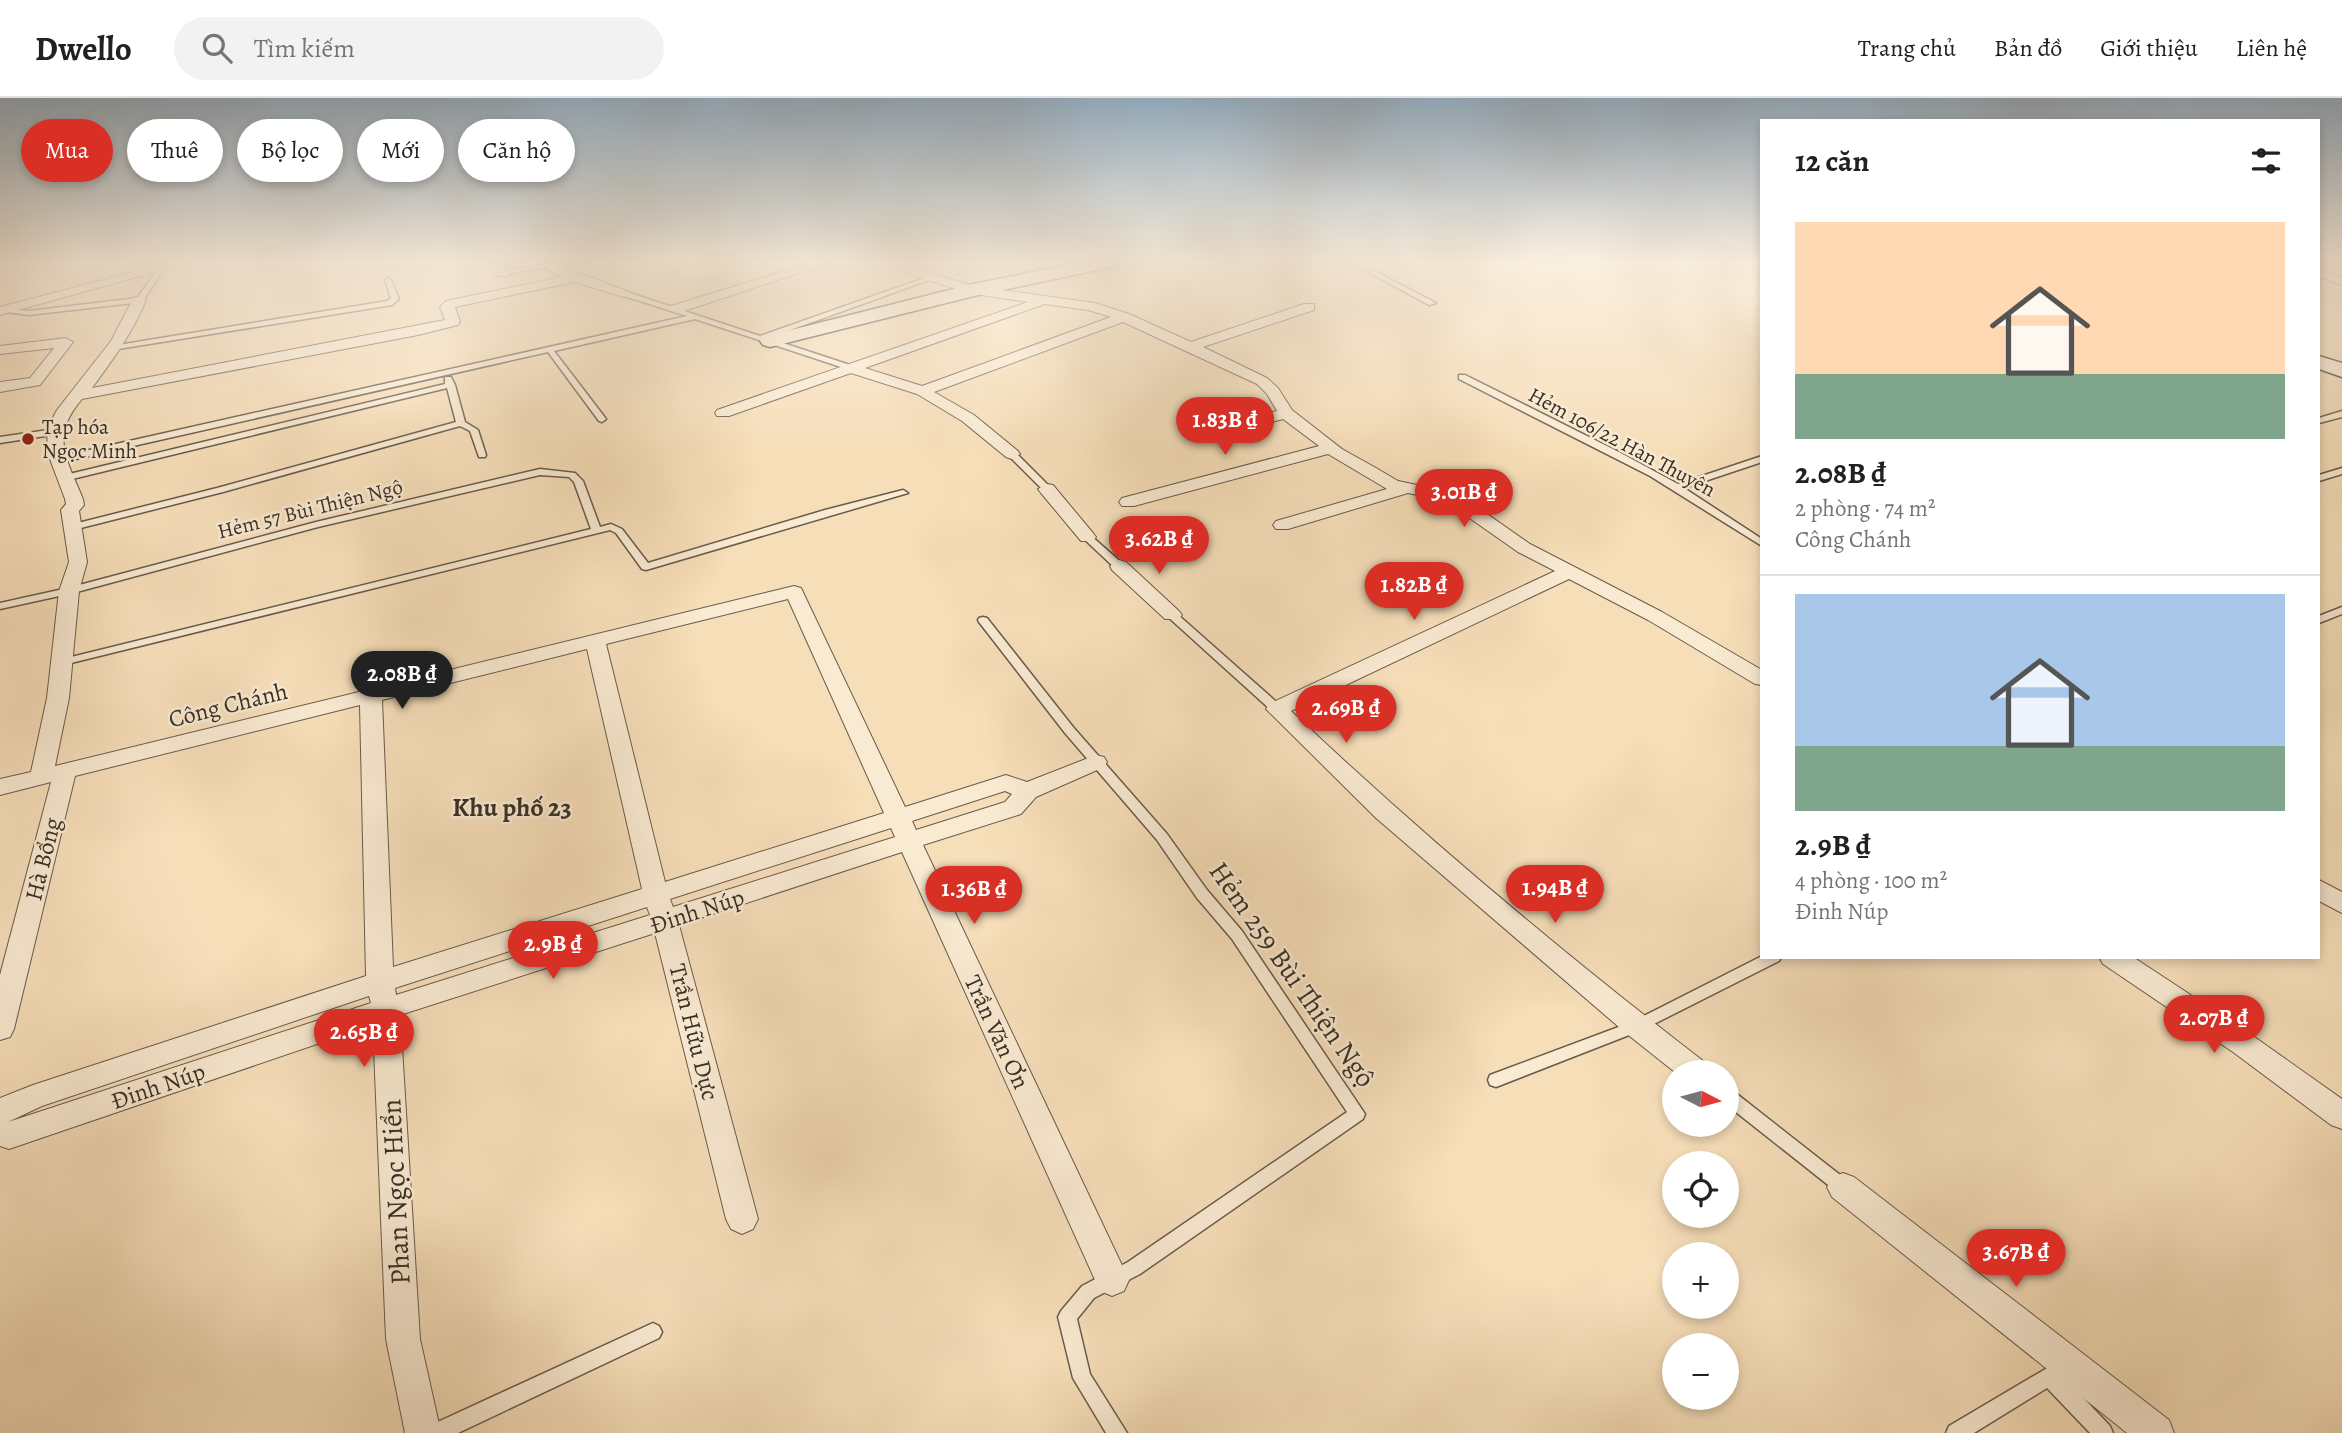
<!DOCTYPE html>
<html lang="vi">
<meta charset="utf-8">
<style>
body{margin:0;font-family:Alegreya,serif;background:#f2f2f2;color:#202124;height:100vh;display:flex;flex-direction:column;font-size:26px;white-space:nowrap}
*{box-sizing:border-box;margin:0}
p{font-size:23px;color:#757577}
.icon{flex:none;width:38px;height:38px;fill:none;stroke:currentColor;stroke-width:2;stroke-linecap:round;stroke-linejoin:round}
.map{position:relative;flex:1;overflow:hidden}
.panel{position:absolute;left:1760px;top:21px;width:560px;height:840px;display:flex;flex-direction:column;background:#fff;border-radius:0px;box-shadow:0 4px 10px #0003}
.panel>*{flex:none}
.hud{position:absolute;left:21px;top:21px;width:665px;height:63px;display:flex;gap:14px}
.needle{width:46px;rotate:96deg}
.controls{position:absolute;left:1662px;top:962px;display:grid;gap:14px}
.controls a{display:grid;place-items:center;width:77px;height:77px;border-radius:50%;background:#fff;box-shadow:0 4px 10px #0003;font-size:35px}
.price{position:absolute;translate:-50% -60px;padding:0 16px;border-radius:24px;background:#d93025;color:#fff;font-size:23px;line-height:46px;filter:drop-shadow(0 2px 4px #0008)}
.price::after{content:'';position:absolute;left:50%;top:42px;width:21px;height:16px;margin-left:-10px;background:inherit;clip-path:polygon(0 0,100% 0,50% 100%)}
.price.selected{background:#222;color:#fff}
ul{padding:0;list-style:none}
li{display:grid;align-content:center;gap:14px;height:371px;padding:0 35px}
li+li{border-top:2px solid #e0e0e0}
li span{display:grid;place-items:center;height:217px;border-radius:0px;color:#555}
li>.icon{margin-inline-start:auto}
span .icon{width:126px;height:126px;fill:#fffc;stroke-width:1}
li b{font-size:30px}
h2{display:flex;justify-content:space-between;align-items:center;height:84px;padding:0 35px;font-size:30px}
.pill{padding:0 24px;border-radius:32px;background:#fff;box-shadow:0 4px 10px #0003;font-size:24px;line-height:63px}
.pill.selected{background:#d93025;color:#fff}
header{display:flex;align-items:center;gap:42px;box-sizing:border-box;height:98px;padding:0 35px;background:#fff;border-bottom:2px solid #e0e0e0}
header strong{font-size:33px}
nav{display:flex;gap:38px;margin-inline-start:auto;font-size:24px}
.search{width:490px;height:63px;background:#f2f2f2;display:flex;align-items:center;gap:18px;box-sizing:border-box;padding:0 24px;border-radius:38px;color:#757577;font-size:26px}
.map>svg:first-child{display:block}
</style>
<header>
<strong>Dwello</strong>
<div class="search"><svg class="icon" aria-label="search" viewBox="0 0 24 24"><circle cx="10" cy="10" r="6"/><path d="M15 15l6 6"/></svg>Tìm kiếm</div>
<nav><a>Trang chủ</a><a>Bản đồ</a><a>Giới thiệu</a><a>Liên hệ</a></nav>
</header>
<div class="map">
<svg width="2342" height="1335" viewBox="0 0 2342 1335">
<rect width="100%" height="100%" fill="#f6deb9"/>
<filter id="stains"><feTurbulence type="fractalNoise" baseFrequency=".00286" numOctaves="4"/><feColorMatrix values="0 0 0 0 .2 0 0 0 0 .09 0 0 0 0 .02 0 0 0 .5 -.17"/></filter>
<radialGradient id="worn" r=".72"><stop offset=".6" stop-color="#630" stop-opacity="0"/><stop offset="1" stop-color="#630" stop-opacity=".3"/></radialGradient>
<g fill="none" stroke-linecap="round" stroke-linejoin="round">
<g stroke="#685b4b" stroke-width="3">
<path id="lane" d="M1346,162h7l83,43 -7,2z
M549,165l3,2 -1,1 -49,9 -3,-2z
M161,167l5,1 -24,36 -113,13 -29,-4 3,-3 26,3 108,-13z
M930,178l3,2 -1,1 -164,59 85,28 1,2 -4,2 -155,-51 -141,32 52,68 -4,3 -3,-1 -51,-69 -490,111 -4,-3 4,-3 629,-141 -66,-21 -1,-2 4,-2 136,45z
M388,180l3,2 8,19 -7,6 -280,45 -4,-2 4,-2 275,-45 4,-3 -6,-18z
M1459,277h6l154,77 59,32 84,-28v6l-78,26 78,51v7l-112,-70 -191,-97z
M445,279h6l4,8 10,37 13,8 8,25 -1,2h-6l-9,-26 -10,-5 -237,66 -150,38 -5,-3 2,-2 147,-37 239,-66 -9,-34 -383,93 -3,-1v-4l384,-92z
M2342,313v6l-23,6v-5z
M55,331l4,3 -1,2 -58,9v-6z
M1012,353l3,1 35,35v4h-6l-35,-35v-4z
M2342,370v6l-23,7v-6z
M540,371l35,4 8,8 17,46 11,-3 11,5 26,34 177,-53 78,-20 5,3 -262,77 -4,-1 -26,-36 -6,-3 -547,135 -6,-3 2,-2 532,-131 -17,-47 -5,-5 -29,-2 -222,52 -245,66 -73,16v-6l68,-15 248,-66z
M1087,436l3,1 33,29v4h-8l-31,-29v-4z
M2342,509v7l-23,9v-7z
M1172,514l4,1 105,93 2,3 -2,3h-8l-105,-95 -1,-2 1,-2z
M983,519l4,1 86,109 94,107 40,56 35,41 123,183 -2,5 -223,155 -46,24 -17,21 13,55 37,59h-21l-33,-55 -15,-61 3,-6 21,-25 46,-24 219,-150 -115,-173 -35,-41 -40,-58 -92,-107 -86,-111 -1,-2 1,-2z
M1762,858l19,1 -2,4 -137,69 -146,57 -6,-2 -2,-5 2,-5 142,-53z
M1727,991l6,2 116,91 2,5 -2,5 -6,3 -6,-3 -110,-87z
M653,1225l6,3 3,6 -3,6 -201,95h-32l3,-7z
M2049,1269l7,2 54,57 3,7h-23l-43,-45 -73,45h-28l3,-7z"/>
</g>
<g stroke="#685b4b" stroke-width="2">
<path id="street" d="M179,162h19l-198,55v-8z
M489,162h12l7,13 -1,3h-10z
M658,162h49l-31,10z
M820,162h18l-157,52 -5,1 -7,-4 2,-3z
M867,162h18l89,26 121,17 34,11 62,28 113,-38h10v6l-111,37 64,31 11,10 14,22 50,39 34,19 22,13 53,11 19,10 60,42 132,68 100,58v15l-7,-1 -107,-64 -79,-41 -278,132c132,125 272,242 416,353l4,9h-35l-49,-39 -251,-216 -110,-109 3,-5 286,-133 -37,-19 -60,-42 -18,-10 -32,-7 -120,36h-12l-3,-4 3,-4 111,-32 -59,-35 -194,52h-12l-3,-4 3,-4 197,-52 -36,-27 -80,21 -6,-2 -2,-3 2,-3 80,-21 -10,-17 -10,-10 -134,-62 -189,70 40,23 44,36 2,3 -8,5 -6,-2 -44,-36 -45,-27 -66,-21 -122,43h-12l-2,-3 2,-3 311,-108 -60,-9zM1045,206l43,6 23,7 -189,69 -57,-18z
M549,163l82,32 -7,4 -50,-15 -119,25 5,15 -2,3 -40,10 -336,64c-33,38 -15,60 1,100l1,6 -5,6 8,51 -8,29 -10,107 -14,68 739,-180 7,2 104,219 101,-32 21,7 69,-27 8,2 3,5 -3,5 -68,30 -15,17 -98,31 206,435 -5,11 -12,5 -12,-5 -198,-439 -223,73 79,294 -5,10 -11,5 -11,-5 -5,-10 -71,-286 -255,82 20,324 21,94h-36l-19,-94 -13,-314 -364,124 -9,-3v-48l33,-13 333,-109 -6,-271 -285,71 -61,253 -4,8 -10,3v-65l51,-193 -51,13v-16l31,-7 16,-74 12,-107 10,-29 -8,-52 5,-6 -1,-5 -17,-45 -1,-25 10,-19 54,-69 23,-44h10l2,3c-13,32 -34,61 -54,88l353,-68 -5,-13 6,-6 116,-24 -17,-9v-6zM788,501l96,214 -219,69 -59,-238zM587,551l55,240 -249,78 -11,-267zM1005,693l7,3 -7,8 -89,28 -4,-9zM891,730l4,9 -222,70 -3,-8zM647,809l3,8 -254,80 -1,-7zM369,898l2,7 -363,119 34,-16z
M2319,171l23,8v8l-23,-8z
M66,240l7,4 -33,43 -40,7v-10l30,-4 24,-30 -54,6v-8z
M1047,386l6,1 40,48 3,4 -3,4h-12l-40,-48 -3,-4z
M1119,462l7,2 53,49 3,4 -3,4h-14l-53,-49 -2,-4z
M2319,782l23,12v21l-23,-12z
M2099,859h34l120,79 89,63v30l-11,-4 -98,-73 -130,-88z
M1843,1075l11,4 315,243 5,13h-47l-295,-236 -5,-10 5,-10z"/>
</g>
<g stroke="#392f26" stroke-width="3">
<path id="secondary" d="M1092,162h33l-9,6 -142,30 -204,51 -7,-2 -3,-4 3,-4 210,-53z
M2319,258l23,7v14l-23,-8z"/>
</g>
<use href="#lane" fill="#f9ead2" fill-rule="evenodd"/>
<use href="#street" fill="#f9ead2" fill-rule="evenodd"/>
<use href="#secondary" fill="#f9ead2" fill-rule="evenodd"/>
</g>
<linearGradient id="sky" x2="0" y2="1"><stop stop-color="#94adc1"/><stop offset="0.47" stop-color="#fbf0e0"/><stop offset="1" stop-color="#fbf0e0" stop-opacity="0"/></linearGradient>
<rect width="2342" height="348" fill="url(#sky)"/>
<circle fill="#8f2418" stroke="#f9ead2" stroke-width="2.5" cx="28" cy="341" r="7"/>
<g text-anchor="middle" stroke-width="5" stroke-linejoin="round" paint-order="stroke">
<g font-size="21" fill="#392f26" stroke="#f9ead2" text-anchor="start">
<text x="42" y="336">Tạp hóa<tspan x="42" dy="24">Ngọc Minh</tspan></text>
</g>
<g font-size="21" fill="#392f26" stroke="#f9ead2">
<text transform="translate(1622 344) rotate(28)" y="7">Hẻm 106/22 Hàn Thuyên</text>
<text transform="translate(310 411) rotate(-14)" y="7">Hẻm 57 Bùi Thiện Ngộ</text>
</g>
<g font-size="24" fill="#392f26" stroke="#f9ead2">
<text transform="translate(228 607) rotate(-14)" y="8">Công Chánh</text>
<text transform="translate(43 761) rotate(-76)" y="8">Hà Bổng</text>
<text transform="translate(697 813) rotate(-18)" y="8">Đinh Núp</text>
<text transform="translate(694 934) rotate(76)" y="8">Trần Hữu Dực</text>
<text transform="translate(997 934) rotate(65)" y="8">Trần Văn Ơn</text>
<text transform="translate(158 988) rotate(-19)" y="8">Đinh Núp</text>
</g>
<g font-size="26" font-weight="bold" fill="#392f26" stroke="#f9ead2">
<text x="512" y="718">Khu phố 23</text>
</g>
<g font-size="28" fill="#392f26" stroke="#f9ead2">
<text transform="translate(1293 876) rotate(55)" y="10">Hẻm 259 Bùi Thiện Ngộ</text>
<text transform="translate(395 1094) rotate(-93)" y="10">Phan Ngọc Hiển</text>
</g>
</g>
<rect width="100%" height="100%" filter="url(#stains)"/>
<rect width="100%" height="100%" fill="url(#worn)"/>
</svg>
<div class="controls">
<a><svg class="needle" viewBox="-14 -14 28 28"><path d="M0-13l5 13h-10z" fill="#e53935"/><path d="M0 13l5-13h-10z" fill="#757577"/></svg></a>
<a><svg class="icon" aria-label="locate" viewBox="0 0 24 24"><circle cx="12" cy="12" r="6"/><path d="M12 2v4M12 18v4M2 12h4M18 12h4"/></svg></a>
<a>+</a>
<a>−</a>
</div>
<b class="price" style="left:1225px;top:359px">1.83B ₫</b>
<b class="price" style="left:1464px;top:431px">3.01B ₫</b>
<b class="price" style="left:1159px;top:478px">3.62B ₫</b>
<b class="price" style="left:1414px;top:524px">1.82B ₫</b>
<b class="price selected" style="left:402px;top:613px">2.08B ₫</b>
<b class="price" style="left:1346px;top:647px">2.69B ₫</b>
<b class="price" style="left:1555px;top:827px">1.94B ₫</b>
<b class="price" style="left:974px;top:828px">1.36B ₫</b>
<b class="price" style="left:553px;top:883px">2.9B ₫</b>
<b class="price" style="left:2214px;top:957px">2.07B ₫</b>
<b class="price" style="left:364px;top:971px">2.65B ₫</b>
<b class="price" style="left:2016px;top:1191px">3.67B ₫</b>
<div class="hud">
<a class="pill selected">Mua</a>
<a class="pill">Thuê</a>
<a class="pill">Bộ lọc</a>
<a class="pill">Mới</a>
<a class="pill">Căn hộ</a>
</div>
<section class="panel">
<h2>12 căn<svg class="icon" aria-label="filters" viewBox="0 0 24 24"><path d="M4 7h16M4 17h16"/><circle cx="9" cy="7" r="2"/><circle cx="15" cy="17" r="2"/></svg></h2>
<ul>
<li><span style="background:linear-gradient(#ffd9b3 70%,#7fa58c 0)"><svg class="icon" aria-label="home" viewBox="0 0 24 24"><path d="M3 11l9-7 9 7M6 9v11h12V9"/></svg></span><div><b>2.08B ₫</b><p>2 phòng · 74 m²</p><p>Công Chánh</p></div></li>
<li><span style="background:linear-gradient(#a9c7e8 70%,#7fa58c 0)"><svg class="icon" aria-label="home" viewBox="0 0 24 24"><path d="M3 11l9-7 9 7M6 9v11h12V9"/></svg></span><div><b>2.9B ₫</b><p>4 phòng · 100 m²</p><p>Đinh Núp</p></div></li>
</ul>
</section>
</div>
